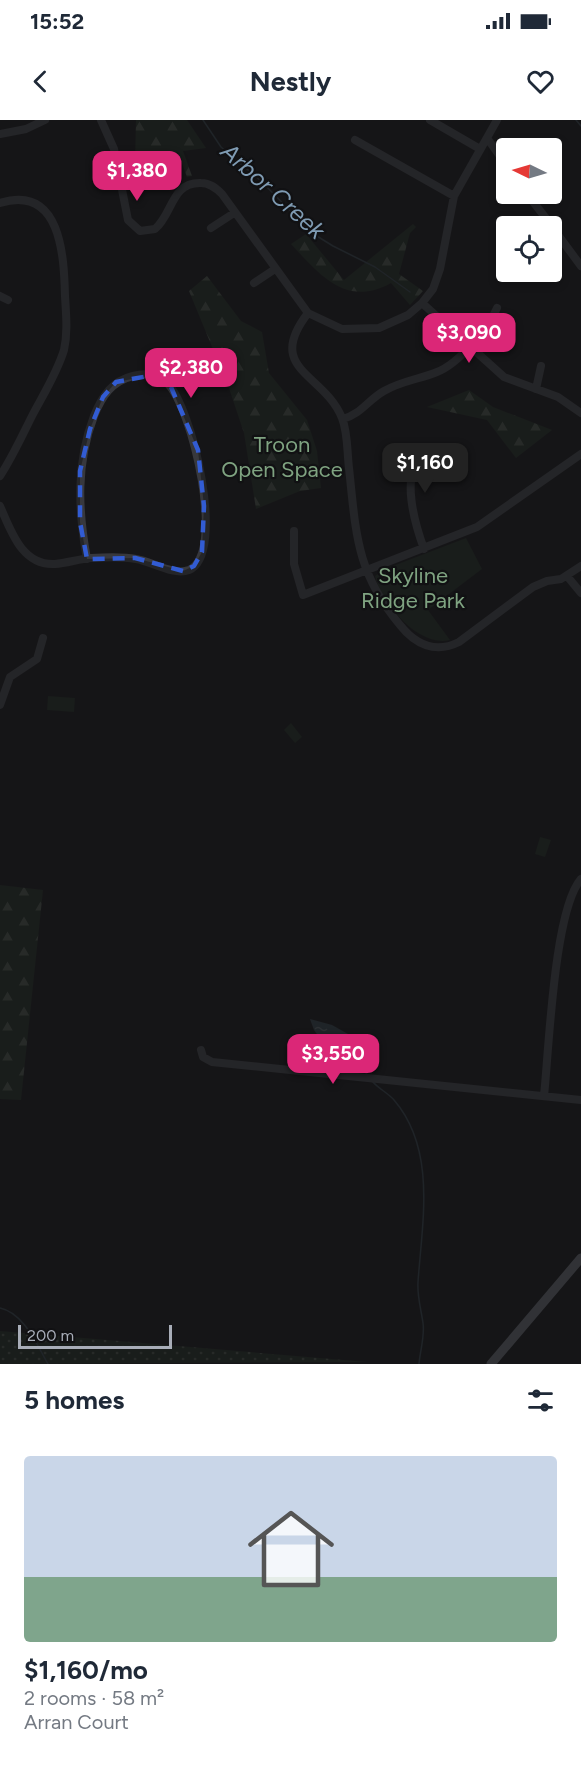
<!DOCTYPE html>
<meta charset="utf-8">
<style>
body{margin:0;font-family:Figtree,sans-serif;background:#f2f2f3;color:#1f2937;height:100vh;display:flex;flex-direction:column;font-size:22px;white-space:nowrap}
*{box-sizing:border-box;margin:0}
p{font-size:20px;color:#747a83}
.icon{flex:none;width:33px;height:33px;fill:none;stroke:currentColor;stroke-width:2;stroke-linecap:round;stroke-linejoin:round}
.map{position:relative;height:1244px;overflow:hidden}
.details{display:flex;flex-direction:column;background:#fff;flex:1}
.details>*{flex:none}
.needle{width:39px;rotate:275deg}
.tools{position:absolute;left:496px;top:18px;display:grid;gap:12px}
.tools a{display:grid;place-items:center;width:66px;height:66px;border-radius:6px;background:#fff;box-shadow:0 3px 9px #0003;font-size:30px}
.scale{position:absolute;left:18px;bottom:15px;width:154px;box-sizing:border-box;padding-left:6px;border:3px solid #a8adb8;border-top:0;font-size:16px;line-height:21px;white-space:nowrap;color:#a8adb8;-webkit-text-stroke:4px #111113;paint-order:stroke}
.price{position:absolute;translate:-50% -51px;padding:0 14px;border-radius:12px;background:#db2777;color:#fff;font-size:20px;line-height:39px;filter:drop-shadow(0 2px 3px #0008)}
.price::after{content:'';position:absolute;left:50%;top:36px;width:18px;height:14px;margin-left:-9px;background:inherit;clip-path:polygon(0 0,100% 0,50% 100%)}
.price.current{background:#222;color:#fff}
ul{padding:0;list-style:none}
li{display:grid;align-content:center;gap:12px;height:318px;padding:0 24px}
li span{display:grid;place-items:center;height:186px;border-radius:6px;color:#555}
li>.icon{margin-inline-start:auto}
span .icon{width:108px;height:108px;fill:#fffc;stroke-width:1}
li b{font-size:26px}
h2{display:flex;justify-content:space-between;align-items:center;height:72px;padding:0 24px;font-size:26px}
.status{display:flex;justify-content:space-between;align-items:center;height:42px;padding:0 30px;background:#fff;direction:ltr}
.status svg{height:16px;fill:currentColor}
header{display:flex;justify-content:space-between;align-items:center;height:78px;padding:0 24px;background:#fff;font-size:27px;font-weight:700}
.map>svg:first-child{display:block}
</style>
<div class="status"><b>15:52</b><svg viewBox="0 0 49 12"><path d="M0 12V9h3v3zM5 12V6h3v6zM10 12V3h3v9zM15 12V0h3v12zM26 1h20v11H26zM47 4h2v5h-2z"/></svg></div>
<header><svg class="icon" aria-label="back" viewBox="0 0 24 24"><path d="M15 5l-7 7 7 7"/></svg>Nestly<svg class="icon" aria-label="heart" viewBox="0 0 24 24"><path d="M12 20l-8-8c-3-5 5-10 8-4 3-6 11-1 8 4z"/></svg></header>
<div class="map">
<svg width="581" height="1244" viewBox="0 0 581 1244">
<defs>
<pattern id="grass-dots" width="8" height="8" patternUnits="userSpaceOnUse" patternTransform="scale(1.5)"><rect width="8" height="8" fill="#1e261f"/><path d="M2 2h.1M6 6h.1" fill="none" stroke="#3c433d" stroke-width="1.8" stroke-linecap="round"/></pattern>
<pattern id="forest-firs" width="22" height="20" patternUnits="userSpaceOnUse" patternTransform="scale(1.5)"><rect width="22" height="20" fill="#1e261f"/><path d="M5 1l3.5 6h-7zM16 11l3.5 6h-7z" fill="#3c433d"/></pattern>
<pattern id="water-ripples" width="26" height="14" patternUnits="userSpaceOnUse" patternTransform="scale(1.5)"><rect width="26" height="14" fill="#2c353c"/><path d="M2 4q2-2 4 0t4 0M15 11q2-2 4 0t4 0" fill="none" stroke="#485056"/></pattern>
</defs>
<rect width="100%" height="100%" fill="#161618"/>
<path fill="url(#grass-dots)" d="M0,1211l367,31 -367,2z"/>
<path fill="url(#forest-firs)" d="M136,0h51l19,28 -23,3 9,25 -5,1 -9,-25 -23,15 -20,-1z
M413,104l3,3 -6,6 -11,41 24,17 -13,14 -19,-22c-45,25 -71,-8 -100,-39l15,-10 38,46z
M207,156l34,45 21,11 7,41 38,47 10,31 4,37 -21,3 -44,18 -12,-76 -15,-45 -40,-97z
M469,270l24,17 59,23 -36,28 -29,-38 -60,-13z
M0,765l43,5 -22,210 -21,-1z"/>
<path fill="#1e261f" d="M466,418l16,31 -54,41 22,30c-31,8 -69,-37 -75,-64l10,-7z
M48,576l27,2 -1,14 -27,-2z
M291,603l11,14 -7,6 -11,-13z
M540,717l11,3 -6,17 -10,-3z"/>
<path fill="url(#water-ripples)" d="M310,899l22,6 32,18 -5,20 -23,-3 -22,-30z"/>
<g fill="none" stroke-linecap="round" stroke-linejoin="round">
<path stroke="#2c353c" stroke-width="1.5" d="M203,0l18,27 40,34 51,52 21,13 42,21 35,25
M576,0l5,6
M359,943l9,13
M373,962c6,7 15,11 21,18 43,50 28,123 24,182 -1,14 3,27 5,41 2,13 -3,28 -4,41
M0,1188c24,5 37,37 48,56"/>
<path stroke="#37383d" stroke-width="8" d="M101,0l13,29 14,71 12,11 15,-2c18,-15 16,-47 46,-46 9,0 15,5 21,11l86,119 34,16 37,-1 29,-13 14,-12 11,-14 7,-20 14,-73 43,-76
M430,0l50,29
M0,14l26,-5 19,-9
M487,18l20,28
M355,20l99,56
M527,74l25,32
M0,83c61,-19 64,53 65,93 1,18 3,36 -1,54 -7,23 -21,45 -32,66 -10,20 -20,42 -32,60
M552,107l29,39
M211,108l23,-15
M254,163l21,-14
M0,176l8,4
M422,183l82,74 54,20 23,16
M308,193c-44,57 16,60 34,105 6,15 5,34 7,50 7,65 7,104 51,157 15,19 35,29 59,17l74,-55 14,-6 14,-2 20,-13
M536,269l5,-23
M343,299c18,-5 25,-19 41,-28 17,-10 36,-12 53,-19 21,-8 51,-43 60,-64
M0,386c11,25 22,60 55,58 12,-1 24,-5 36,-6 15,-1 30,-2 45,1 15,2 37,17 53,11 38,-16 3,-164 -22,-187 -9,-9 -22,-10 -34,-7 -21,5 -31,20 -39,40 -18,47 -16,94 -7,143
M294,411v33l9,31 174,-68 104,-73
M424,429c-8,-22 -26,-79 1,-92 9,-4 20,-2 29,-2
M567,456l14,17
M0,585l10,-28 27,-18 6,-21
M201,930l2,7 9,5 369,38
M544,976c5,-47 10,-186 37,-217"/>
<path stroke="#53555c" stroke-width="9" d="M491,1244l90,-106"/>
</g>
<path d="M0 0H581V1244H0ZM154,255l17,12 27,63 6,56 -2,46 -8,14 -11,5 -48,-13 -48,1 -7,-37v-51l10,-42 13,-32 13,-15z" fill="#161618" fill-opacity=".55" fill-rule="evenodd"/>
<path fill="none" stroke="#325cd3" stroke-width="4.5" stroke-dasharray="12 8" stroke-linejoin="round" d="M154,255l17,12 27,63 6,56 -2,46 -8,14 -11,5 -48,-13 -48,1 -7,-37v-51l10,-42 13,-32 13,-15z"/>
<g text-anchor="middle" stroke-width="4.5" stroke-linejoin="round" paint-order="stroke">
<g font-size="22" fill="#7fa381" stroke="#111113">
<text x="282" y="332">Troon<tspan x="282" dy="25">Open Space</tspan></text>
<text x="413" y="463">Skyline<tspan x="413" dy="25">Ridge Park</tspan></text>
</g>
<g font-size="24" font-style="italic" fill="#7f9bb3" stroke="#111113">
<text transform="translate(273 71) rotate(42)" y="8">Arbor Creek</text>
</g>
</g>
</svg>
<div class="tools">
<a><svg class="needle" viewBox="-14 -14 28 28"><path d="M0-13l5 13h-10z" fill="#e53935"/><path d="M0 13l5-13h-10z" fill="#747a83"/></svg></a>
<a><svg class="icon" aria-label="locate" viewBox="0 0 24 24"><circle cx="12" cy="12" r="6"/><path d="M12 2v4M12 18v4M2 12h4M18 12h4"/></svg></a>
</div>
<div class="scale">200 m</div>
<b class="price" style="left:137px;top:82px">$1,380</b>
<b class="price" style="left:469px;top:244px">$3,090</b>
<b class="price" style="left:191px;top:279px">$2,380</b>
<b class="price current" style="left:425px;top:374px">$1,160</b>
<b class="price" style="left:333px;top:965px">$3,550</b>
</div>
<section class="details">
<h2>5 homes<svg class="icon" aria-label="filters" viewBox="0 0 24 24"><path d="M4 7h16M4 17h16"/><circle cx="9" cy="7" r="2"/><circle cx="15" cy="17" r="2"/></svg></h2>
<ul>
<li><span style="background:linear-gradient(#c9d6e8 65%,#7fa58c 0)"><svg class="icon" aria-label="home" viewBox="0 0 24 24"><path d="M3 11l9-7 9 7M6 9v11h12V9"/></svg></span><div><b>$1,160/mo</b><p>2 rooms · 58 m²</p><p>Arran Court</p></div></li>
</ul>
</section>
